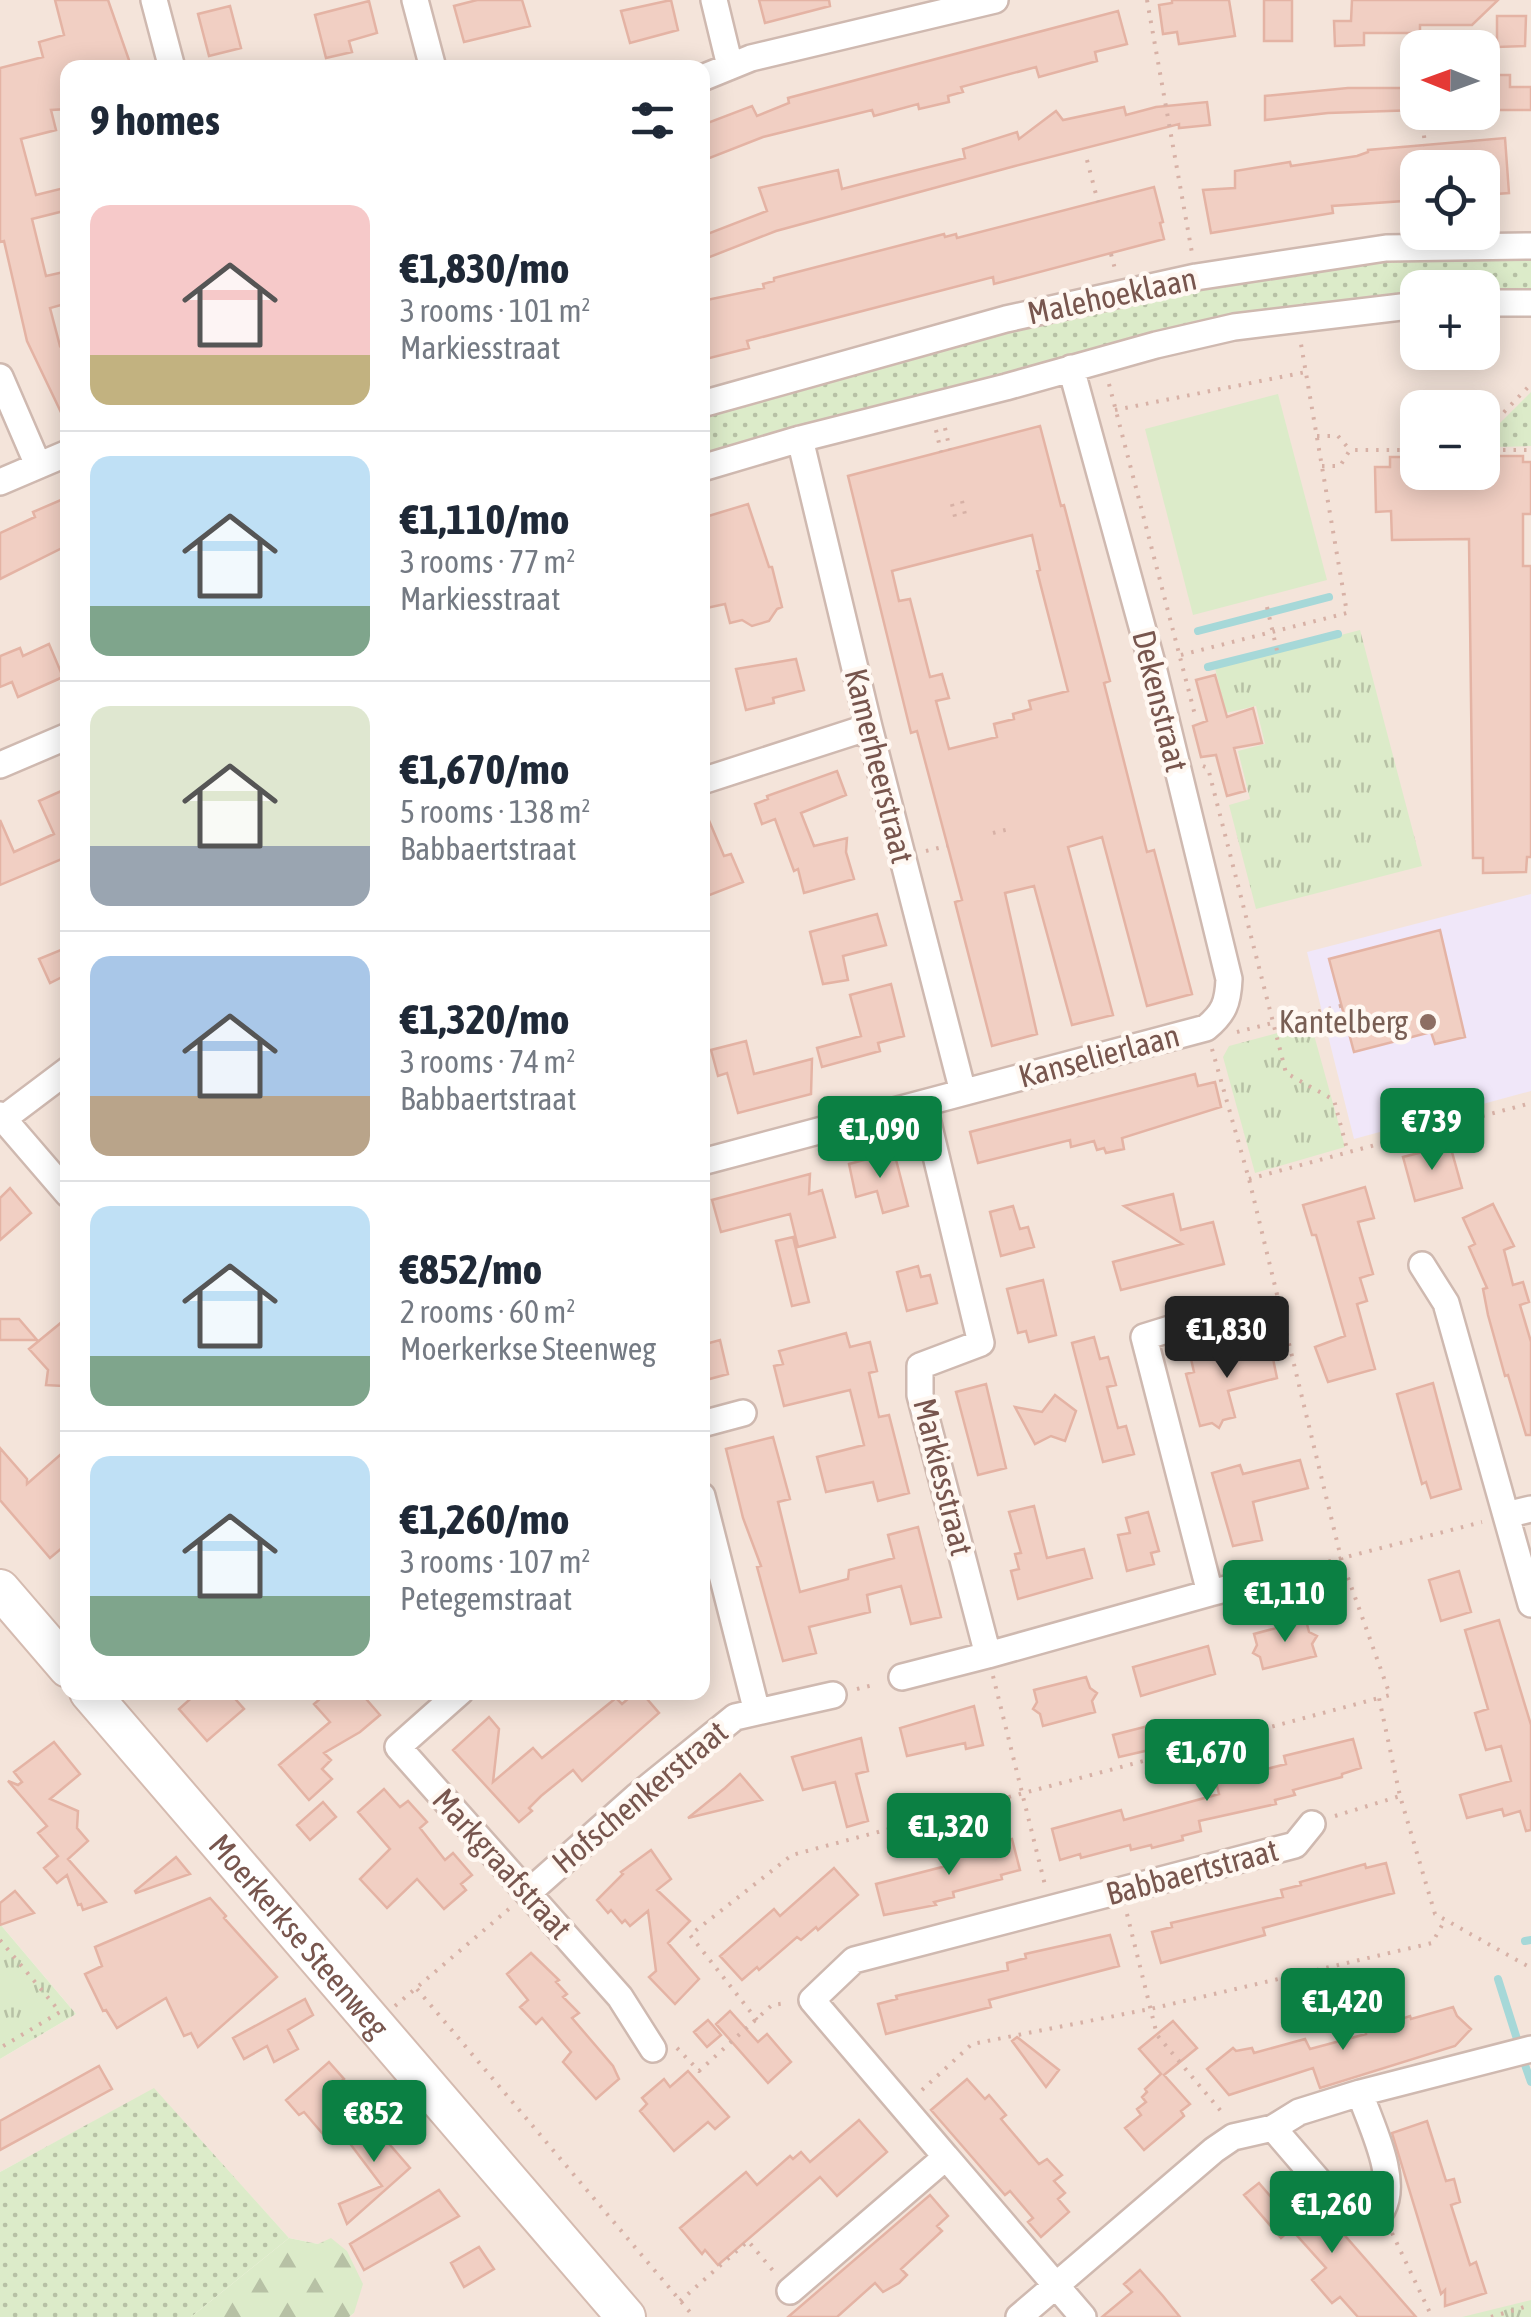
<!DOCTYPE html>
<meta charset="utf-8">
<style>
body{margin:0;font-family:"Asap Condensed",sans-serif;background:#f2f2f3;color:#1f2937;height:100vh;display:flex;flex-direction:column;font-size:38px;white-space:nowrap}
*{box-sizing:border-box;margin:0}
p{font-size:32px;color:#747a83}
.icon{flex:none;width:55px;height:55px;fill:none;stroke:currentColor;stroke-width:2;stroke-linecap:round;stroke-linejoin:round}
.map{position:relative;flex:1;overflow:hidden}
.panel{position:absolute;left:60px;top:60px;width:650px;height:1640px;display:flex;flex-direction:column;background:#fff;border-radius:20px;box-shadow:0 5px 25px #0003}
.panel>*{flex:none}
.needle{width:65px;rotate:271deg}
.tools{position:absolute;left:1400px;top:30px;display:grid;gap:20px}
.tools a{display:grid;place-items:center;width:100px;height:100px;border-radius:20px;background:#fff;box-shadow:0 5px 25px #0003;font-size:50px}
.price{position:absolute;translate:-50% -85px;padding:0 22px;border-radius:10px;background:#0b8043;color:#fff;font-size:32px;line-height:65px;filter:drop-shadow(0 2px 5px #0008)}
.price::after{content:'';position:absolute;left:50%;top:60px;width:30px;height:22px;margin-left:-15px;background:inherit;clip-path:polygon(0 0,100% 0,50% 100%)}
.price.active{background:#222;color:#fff}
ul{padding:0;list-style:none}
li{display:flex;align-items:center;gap:30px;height:250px;padding:0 30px}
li+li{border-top:2px solid #e0e1e3}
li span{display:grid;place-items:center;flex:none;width:280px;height:200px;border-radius:20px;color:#555}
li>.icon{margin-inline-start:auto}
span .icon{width:120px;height:120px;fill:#fffc;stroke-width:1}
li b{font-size:42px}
h2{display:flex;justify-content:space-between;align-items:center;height:120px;padding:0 30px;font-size:42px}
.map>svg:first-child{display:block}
</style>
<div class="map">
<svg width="1531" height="2317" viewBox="0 0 1531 2317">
<defs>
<pattern id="grass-dots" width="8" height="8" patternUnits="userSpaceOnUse" patternTransform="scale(2.5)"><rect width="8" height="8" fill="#dcebc9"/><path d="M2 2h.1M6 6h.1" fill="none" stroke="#b7c1a5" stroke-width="1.8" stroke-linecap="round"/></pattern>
<pattern id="forest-firs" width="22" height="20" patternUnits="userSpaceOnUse" patternTransform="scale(2.5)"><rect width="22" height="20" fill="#dcebc9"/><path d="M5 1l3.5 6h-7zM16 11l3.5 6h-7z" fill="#b7c1a5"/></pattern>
<pattern id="park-tufts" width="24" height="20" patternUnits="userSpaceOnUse" patternTransform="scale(2.5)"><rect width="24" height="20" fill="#dcebc9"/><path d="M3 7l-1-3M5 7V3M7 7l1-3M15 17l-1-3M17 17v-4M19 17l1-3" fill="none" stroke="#b7c1a5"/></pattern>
</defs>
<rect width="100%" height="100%" fill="#fcf3eb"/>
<path fill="#f4e4da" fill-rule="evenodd" d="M0,0h1531v2317h-1182l5,-4 -36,-69 -29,-6 -135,-149 -154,83v-113l76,-45 -76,-90zM1418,48h64v64h-64zM68,68h634v1624h-634zM1418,168h64v64h-64zM1418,288h64v64h-64zM1418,408h64v64h-64z"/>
<path fill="#f0e7f9" d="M1531,894v197l-177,48 -47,-187z"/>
<path fill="url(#grass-dots)" d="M1531,252v39l-48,2 -1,-5h-64l-1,8 -212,27 -414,105 -88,28 -1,-42 188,-52 316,-78 178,-26z
M1531,392v54l-32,1 -11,-12z
M154,2088l135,150 -98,79h-191v-145z"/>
<path fill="url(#forest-firs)" d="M289,2238l29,6 13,-6 16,13 16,33 -9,29 -5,4h-158z"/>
<path fill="url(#park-tufts)" d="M1360,630l62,236 -166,43 -27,-104 21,-6 -12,-48 27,-7 -9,-38 -30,7 -11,-45z
M1311,1024l34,123 -90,26 -32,-116 6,-11z
M0,1924l76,90 -76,45z
M1531,2300v17h-69z"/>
<path fill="#dcebc9" d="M1278,394l49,186 -134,35 -48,-186z"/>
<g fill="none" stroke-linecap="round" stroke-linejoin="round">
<path stroke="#a6d8d8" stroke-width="8" d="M1198,631l131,-34
M1208,667l130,-33
M1525,1941l6,-1
M1498,1979l19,60
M1525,2065l6,17"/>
</g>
<path fill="#f1cfc3" stroke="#e4b3a4" stroke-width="2.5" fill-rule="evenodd" d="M55,0h53l22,63 -16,5h-13l-1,-5 -32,5v41l-17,1 5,20 -35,9 15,56 32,-8v23l-36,9 14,57 22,-5v32l-18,5 10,38 8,-3v84l-41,-86 -23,-100 -4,1v-174l43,-11 -4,-15 25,-7z
M477,0h45l8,26 -66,16 -10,-36z
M671,0l7,30 -48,13 -9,-32z
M759,0h70l1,6 -65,17z
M1172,0h57l6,36 -56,8 -2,-12 -14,2 -4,-29 13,-2z
M1264,0h28v41h-28z
M1352,0h146l-26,25h-52v8h-56v12l-29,1 -1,-25h17z
M369,1l8,32 -28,8 3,11 -26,6 -11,-43z
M230,6l11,42 -32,8 -11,-42z
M1118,11l9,33 -32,8 2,9 -58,16 -3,-10 -75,20 2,5 -15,4 1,6 -30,7 -1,-5 -44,12 -2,-6 -109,27 -61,24v-36l50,-19 5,10 32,-13 -1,-5z
M1497,16h29l-1,30 -28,1z
M1482,75h28v12h21v23h-49z
M1348,88h70v22l-90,3 -63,7v-24z
M1207,102l3,23 -31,3v-4l-164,42 -239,65 -74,29v-24l65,-25 -8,-23 79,-18 4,19 23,-6 100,-25 -2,-9 54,-17 2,7 37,-28 7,9 61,-13 2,8 30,-8z
M1505,138l4,55 -27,2v-27h-64v32l-86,6 1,7 -122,20 -8,-43 32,-2v-17l55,-9 1,4 66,-10 11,-4v-2z
M1154,187l9,35 -3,1 4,16 -170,45 -1,-7 -246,64 2,7 -47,12v-59l62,-13 -1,-4 11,-3v-3l170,-44 1,3 11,-3 1,4z
M1040,426l21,80 3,-1 46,176 -6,2 43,169 7,-2 38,144 -45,12 -45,-169 -34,10 45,168 -41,10 -38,-139 -29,7 32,141 -45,12 -37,-144 7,-2 -45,-169 -6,2 -63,-257zM1032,535l8,35 -3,1 31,120 -39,10 2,8 -18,5 1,5 -20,5 3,13 -48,12 -13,-48 13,-3 -7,-24 -12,3 -20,-78 -11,2 -7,-30z
M1496,456h27v6h8v52h-8v52h8v291h-4l-1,15 -43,1v-15h-10l-4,-319 -77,1 -1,-29 -15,1 -1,-45h15v-10h27l1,15h64v-10h15z
M68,497v48l-68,34v-46l35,-16 -2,-5z
M748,504l21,63h3l10,40 -5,2 -8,12 -17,5 -10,-6 -12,3 -5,-19 -23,5v-91z
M49,644l14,33 -45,20 -6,-15 -12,5v-31l20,-8 3,8z
M796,659l8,31 -31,8 1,5 -28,7 -10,-41z
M1215,675l12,42 26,-9 9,35 -28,5 11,43 -18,5 -11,-41 -15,2 -8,-31 14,-5 -11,-41z
M837,771l9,24 -45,18 13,33 33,-8 -1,14 8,27 -50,14 -6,-24 -4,2 -19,-52 -13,5 -7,-20 13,-5 -1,-3z
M68,788v77l-4,-7 -64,27v-65l14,32 40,-18 -15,-33z
M702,804l22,52 7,-2 12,28 -41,16z
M877,914l9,31 -43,11 5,24 -25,4 -13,-52z
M1440,930l25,107 -30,7 -4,-12 -77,20 -25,-93z
M68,947v27l-18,9 -11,-24z
M891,984l13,52 -26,7 2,8 -58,16 -5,-19 44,-12 -11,-41z
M746,1041l8,33 58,-15 -1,35 -73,19 -11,-40 -9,3 -7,-26z
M1195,1074l3,12 17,-4 6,25 -99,31 2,11 -18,4 -2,-5 -7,2 -3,-9 -23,6 -1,-7 -92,23 -8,-31z
M1450,1145l12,43 -47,13 -12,-44z
M894,1152l14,54 -25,7 -6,-22 -21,6 -7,-33z
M810,1174l-1,20 13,-4 13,47 -37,10 -8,-33 -69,18 -9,-32z
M1365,1187l9,31 -16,4 15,52 -13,4 7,23 -10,3 18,65 -47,13 -13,-35 30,-11 -29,-101h-4l-9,-30z
M10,1188l21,25 -31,27v-42z
M1173,1194l8,36 32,-8 11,42 -103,26 -8,-28 69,-18 -58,-38z
M1493,1204l21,42 -10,4 9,35 10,-3 6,20 -9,3 11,37v93h-5l-18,-60 -3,1 -17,-61 -5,-26 4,-1 -18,-41 6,-3 -12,-26z
M1013,1206l7,23 8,-2 6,20 -33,9 -11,-44z
M793,1237l16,65 -17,4 -16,-65z
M918,1266l3,11 9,-2 7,28 -30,8 -10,-39z
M1043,1280l13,55 -27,7 -3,-11 -8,2 -11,-44z
M68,1317v46l-5,23 -17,-1 2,-15 -19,-21z
M0,1319h19l18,21h-37z
M846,1333l4,14 20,-5 7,29 -8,2 10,44 10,-2 20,78 -31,8 -5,-19 -47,10 -9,-35 47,-12 -14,-55 -66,16 -10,-40 9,-2 -4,-13z
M1094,1337l6,22 8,-2 8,28 -9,2 11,41 8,-2 8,28 -31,8 -31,-119z
M720,1340l8,34 -26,7v-36z
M1270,1344l7,34 -49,13 7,26 -12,3 -4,8 -7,-5 -12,3 -14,-52 8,-2 -3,-13 27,-7 1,5z
M1433,1383l28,106 -30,9 -5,-16 -4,2 -25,-90z
M986,1384l20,84 -28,7 -22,-83z
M1055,1395l21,16 -11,30 -14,-5 -16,8 -20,-37 27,5z
M773,1437l17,62 -12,3 22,90 48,-13 1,-9 45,-12 -6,-23 30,-8 23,90 -30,7 -10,-38 -34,9 3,17 -61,15 7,26 -33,8 -26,-94 4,-1 -18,-48 -17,-69z
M0,1448l27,31v5l41,-36v95l-18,15 -50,-58z
M1300,1460l8,28 -55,14 9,38 -29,6 -21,-73 28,-8 3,9z
M1034,1506l13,52 37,-9 8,29 -74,21 -7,-28 8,-2 -4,-15 6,-1 -12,-41z
M1148,1512l11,39 -8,2 3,11 -27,7 -9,-36 12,-2 -4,-15z
M1459,1571l12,41 -30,9 -12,-41z
M1306,1620l3,12 8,4 -5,8 4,12 -53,13 -3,-12 -7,-4 4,-8 -3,-11z
M1499,1620l32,105v105l-5,1 -6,-20 -16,5 -2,-7 -35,9 -7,-23 51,-14 -10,-35 -15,4 -11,-37 13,-4 -23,-79z
M1208,1646l7,28 -74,22 -8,-29z
M1086,1677l4,11 7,5 -5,8 3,11 -52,14 -3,-12 -7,-5 4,-7 -3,-12z
M198,1692h31l15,17 -37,32 -28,-32z
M328,1692h32l20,23 -20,17 -36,21 7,7 -9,9 10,10 -23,21 -30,-35 51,-43 -16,-18z
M636,1692h5l18,21 -77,68 -9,-11 -32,26 -12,12 3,3 -13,11 -66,-72 36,-33 10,12 -6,53 40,-34 9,10 74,-60 6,6z
M974,1706l9,39 -17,4 -1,-6 -58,13 -7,-28z
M1152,1725l6,23 -39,9 -6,-22z
M861,1738l7,33 -12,3 12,47 -21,6 -12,-45 -32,8 -11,-33z
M1353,1739l8,29 -19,6v3l-49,13 2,5 -20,5 1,4 -77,17 2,10 -19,5 1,4 -31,8 -1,-3 -20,5 -1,-5 -49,13 -1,-4 -20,6 -8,-31 69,-19 3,10 95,-26 -3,-12 70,-18 -2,-8z
M54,1742l26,32 -30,25 28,12 -1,17 11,13 -20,18 38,43 -23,8 -2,-6 -3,1 -11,-30 -10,8 -13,-15 14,-12 -20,-23 9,-7 -39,-45 10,4 4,-3 -8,-10z
M740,1774l22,26 -74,18 37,-30z
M384,1789l16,18 8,-6 19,21 -7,6 25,32 8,-7 19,22 -11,9 5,6 -22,19 -27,-30 -30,29 -27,-29 30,-30 -32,-37z
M323,1802l13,15 -26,23 -13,-15z
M1012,1839l8,31 -19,5 1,4 -49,13 1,5 -20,5 2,3 -52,10 -8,-31 70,-18 -2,-9z
M651,1850l20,29 -14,11 33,31 -22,22 31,36 -24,25 -26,-27 7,-6 -8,-60 -18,15 -5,-6 -3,3 -11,-13 -3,3 -11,-13 26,-26 -2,-2z
M176,1857l14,17 -54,19 -1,-2z
M1386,1863l8,30 -131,35 2,7 -104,28 -9,-31 20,-5 -1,-4 112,-26 -2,-7 20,-5 -1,-3 65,-18 1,4z
M834,1868l24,27 -40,35 -2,-3 -15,13 -4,-3 -38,33 -2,-3 -15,13 -22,-24 54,-47 6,7z
M15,1891l19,22 -34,12v-22z
M210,1898l16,18 -2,2 53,59 -79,70 -7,-14 -7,3 -18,-38 -49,30 -11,-18 -3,1 -18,-37 17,-8 -7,-19z
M1110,1935l9,31 -130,34 2,7 -105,27 -8,-30 19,-5 -1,-3 112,-26 -1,-7 19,-5 -1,-4z
M531,1953l28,27 -3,2 11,12 -4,3 16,16 -7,5 41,48 6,13 -23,20 -33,-37 8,-10 -29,-34 -6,6 -16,-17 8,-7 -21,-26z
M305,1999l8,16 -25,15 10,19 -24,13 -7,-16 -23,13 -11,-21z
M1453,2007l4,9 14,13 -16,17 -135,42 -7,-20 -84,27 -22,-26 26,-21 3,3 16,-3 2,5 51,-14 5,10 56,-15 -3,-12 24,-7 2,8 21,-7 1,3z
M730,2011l28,31 9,-8 24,28 -23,21 -52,-59z
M708,2020l13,15 -14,12 -13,-15z
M1173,2021l24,27 -33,27 26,29 -9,7 3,5 -40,34 -19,-22 16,-13 -4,-6 9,-7 -4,-5 5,-5 -2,-3 16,-15 -22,-25z
M1017,2037l42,33 -13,17 -34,-46z
M329,2062l15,17 -16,14 17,20 -23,20 -18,-21 -5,3 -13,-15z
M99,2066l13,23 -112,61v-29z
M688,2071l41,46 -14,12 -7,-7 -34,29 -34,-40 7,-7 -5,-6 22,-19 6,8z
M967,2079l18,20 4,-4 17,20 -5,4 38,45 8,-5 15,16 -8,6 11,12 -7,6 11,13 -28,25 -13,-15 5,-4 -23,-27 -5,4 -74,-85z
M376,2116l14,17 -6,5 26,30 -63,56 -8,-20 43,-18 -34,-45z
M859,2120l28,32 -50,44 -17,-19 -102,88 -13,-15 -3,4 -22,-26 66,-56 11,13 33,-29 3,3 8,-7 9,10z
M1427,2121l19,60 8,-2 6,23 -9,3 19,60 6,-3 10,31 -41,13v-16l-4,4 -49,-161z
M1259,2183l24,28 23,-20 110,126h-58l-18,-20 -8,6 -20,-23 14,-12 -35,-39 -10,9 -37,-43z
M439,2190l20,26 -95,54 -14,-26z
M930,2195l18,21 -11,10 5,5 -41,38 6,6 -8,8 -16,9 -8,-9 -38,34h-49z
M479,2247l15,22 -30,18 -13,-24z
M1140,2270l23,26 17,21h-78l30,-25 -8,-8z"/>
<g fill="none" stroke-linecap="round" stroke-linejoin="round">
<g stroke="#cfb9b0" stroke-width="30">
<path id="street" d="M154,0l18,68
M415,0l18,68
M714,0l16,66
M702,78l49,-20 244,-58
M1482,303h49
M0,377l38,88
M702,404l304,-85 190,-42 190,-29 145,-2
M800,439l69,288 94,365
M702,468l98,-29 206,-52 150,-42 78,-18 184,-22
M0,482l68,-29
M0,765l68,-29
M702,781l167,-54
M0,1115l68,79
M3,1119l65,-49
M702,1162l504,-134c18,-15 22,-25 23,-49l-77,-316 -81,-295
M1422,1265l24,38 85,301
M1202,1319l-58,18 66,256 55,-14
M702,1424l41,-11
M702,1496l55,216
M1506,1515l25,-6
M988,1655l222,-62
M902,1677l86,-22 -68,-260v-29l61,-23 -57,-237
M460,1692l-62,55 222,250 33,52
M529,1892l107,-95 99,-80 98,-22
M1360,2093c11,33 39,86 22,117l-22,7 -19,-10 -68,-79 26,-16 61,-19 171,-44
M946,2157l-134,-157 42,-40 441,-115 17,-21
M790,2291l156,-134 137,160
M1019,2317l195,-167 19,-13 40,-9"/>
</g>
<g stroke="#d5bbb0" stroke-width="42">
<g id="secondary">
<path d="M0,1589l68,79"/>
<path id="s1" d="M89,1692l537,625"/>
</g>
</g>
<path stroke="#d7b1a6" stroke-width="4" stroke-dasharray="2.5 8" stroke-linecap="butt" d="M1147,0l45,253
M1423,125l2,21
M1087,160l11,42
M1111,254l4,15
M1431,284l35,-1
M1109,384l86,331 -3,3
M1115,410l191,-38
M945,428l5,22
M936,430l5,22
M1482,435l49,-51
M1317,436h21l12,14
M1482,450h49
M1322,466h18l10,-16h68
M962,501l4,18
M952,504l4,17
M1267,607l11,48
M1181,655l166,-42 -46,-269
M1203,766l5,2 78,305 48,27 14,53
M993,833l16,-4
M926,851l21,-5
M1237,1032l111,-28
M1212,1049l37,130 92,379 49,137 -11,3 21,98 35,118 96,54
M1249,1179l282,-76
M1226,1325l53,-14
M1288,1572l194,-50
M993,1676l52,209
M857,1689l20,-5
M1335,1816l65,-20
M1127,1914l30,121 68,81
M0,1940l60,72 -60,36
M417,1989l277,328
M395,2006l115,-98
M757,2020l-67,-85 102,-80 587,-157
M677,2048l22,23 73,-66 15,-2
M922,2090l50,-46 178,-35 282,-66 13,-23
M1392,2233l40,84
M680,2301l68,-60 28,33
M1491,2317l40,-12"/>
<use href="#street" stroke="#fff" stroke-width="25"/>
<use href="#secondary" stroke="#fff" stroke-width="38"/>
</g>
<circle fill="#8d6e63" stroke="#fff8f2" stroke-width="4" cx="1428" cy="1022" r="10"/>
<g text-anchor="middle" stroke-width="9" stroke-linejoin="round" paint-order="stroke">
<g font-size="32" fill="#78564e" stroke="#fff8f2">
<text transform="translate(1112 296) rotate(-12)" y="11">Malehoeklaan</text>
<text transform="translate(1160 701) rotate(76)" y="11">Dekenstraat</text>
<text transform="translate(879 766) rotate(76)" y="11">Kamerheerstraat</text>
<text transform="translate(1099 1056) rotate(-15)" y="11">Kanselierlaan</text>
<text transform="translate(943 1477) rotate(76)" y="11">Markiesstraat</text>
<text transform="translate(640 1797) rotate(-40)" y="11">Hofschenkerstraat</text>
<text transform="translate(502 1864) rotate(48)" y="11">Markgraafstraat</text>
<text transform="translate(1192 1872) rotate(-15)" y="11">Babbaertstraat</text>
<text dy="11" stroke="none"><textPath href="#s1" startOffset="322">Moerkerkse Steenweg</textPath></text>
</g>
<g font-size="32" fill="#785e54" stroke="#fff8f2" text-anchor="end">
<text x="1408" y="1033">Kantelberg</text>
</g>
</g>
</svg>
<div class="tools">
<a><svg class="needle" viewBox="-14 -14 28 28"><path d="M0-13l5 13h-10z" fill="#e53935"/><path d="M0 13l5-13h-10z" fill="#747a83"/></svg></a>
<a><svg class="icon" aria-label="locate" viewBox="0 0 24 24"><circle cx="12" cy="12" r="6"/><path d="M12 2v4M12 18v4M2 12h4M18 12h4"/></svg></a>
<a>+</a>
<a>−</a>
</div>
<b class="price" style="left:1432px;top:1173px">€739</b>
<b class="price" style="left:880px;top:1181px">€1,090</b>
<b class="price active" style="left:1227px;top:1381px">€1,830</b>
<b class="price" style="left:1285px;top:1645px">€1,110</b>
<b class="price" style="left:1207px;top:1804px">€1,670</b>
<b class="price" style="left:949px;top:1878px">€1,320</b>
<b class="price" style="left:1343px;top:2053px">€1,420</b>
<b class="price" style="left:374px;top:2165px">€852</b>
<b class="price" style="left:1332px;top:2256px">€1,260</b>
<section class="panel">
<h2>9 homes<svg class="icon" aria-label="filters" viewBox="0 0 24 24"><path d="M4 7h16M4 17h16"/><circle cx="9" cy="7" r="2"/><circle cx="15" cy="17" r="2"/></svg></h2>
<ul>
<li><span style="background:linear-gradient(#f6c9c9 75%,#c2b280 0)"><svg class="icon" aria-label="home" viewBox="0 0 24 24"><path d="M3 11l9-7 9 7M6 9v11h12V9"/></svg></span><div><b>€1,830/mo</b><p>3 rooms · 101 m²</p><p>Markiesstraat</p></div></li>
<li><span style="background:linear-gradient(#bfe0f5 75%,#7fa58c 0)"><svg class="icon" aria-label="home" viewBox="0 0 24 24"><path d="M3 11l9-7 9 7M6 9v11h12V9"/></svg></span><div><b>€1,110/mo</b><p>3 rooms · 77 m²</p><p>Markiesstraat</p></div></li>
<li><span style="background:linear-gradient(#dfe7d0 70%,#9aa5b1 0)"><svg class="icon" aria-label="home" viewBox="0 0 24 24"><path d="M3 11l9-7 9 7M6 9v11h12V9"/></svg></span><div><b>€1,670/mo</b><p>5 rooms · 138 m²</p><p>Babbaertstraat</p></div></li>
<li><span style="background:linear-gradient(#a9c7e8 70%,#b9a48a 0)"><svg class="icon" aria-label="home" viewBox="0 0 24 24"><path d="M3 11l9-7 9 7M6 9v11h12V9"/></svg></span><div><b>€1,320/mo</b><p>3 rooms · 74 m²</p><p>Babbaertstraat</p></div></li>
<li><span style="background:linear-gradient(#bfe0f5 75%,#7fa58c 0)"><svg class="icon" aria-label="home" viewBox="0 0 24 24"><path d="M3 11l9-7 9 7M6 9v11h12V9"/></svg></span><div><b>€852/mo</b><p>2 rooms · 60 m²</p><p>Moerkerkse Steenweg</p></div></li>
<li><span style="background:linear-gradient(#bfe0f5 70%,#7fa58c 0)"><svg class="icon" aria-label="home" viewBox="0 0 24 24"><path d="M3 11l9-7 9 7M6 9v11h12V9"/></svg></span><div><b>€1,260/mo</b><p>3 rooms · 107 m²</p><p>Petegemstraat</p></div></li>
</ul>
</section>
</div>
